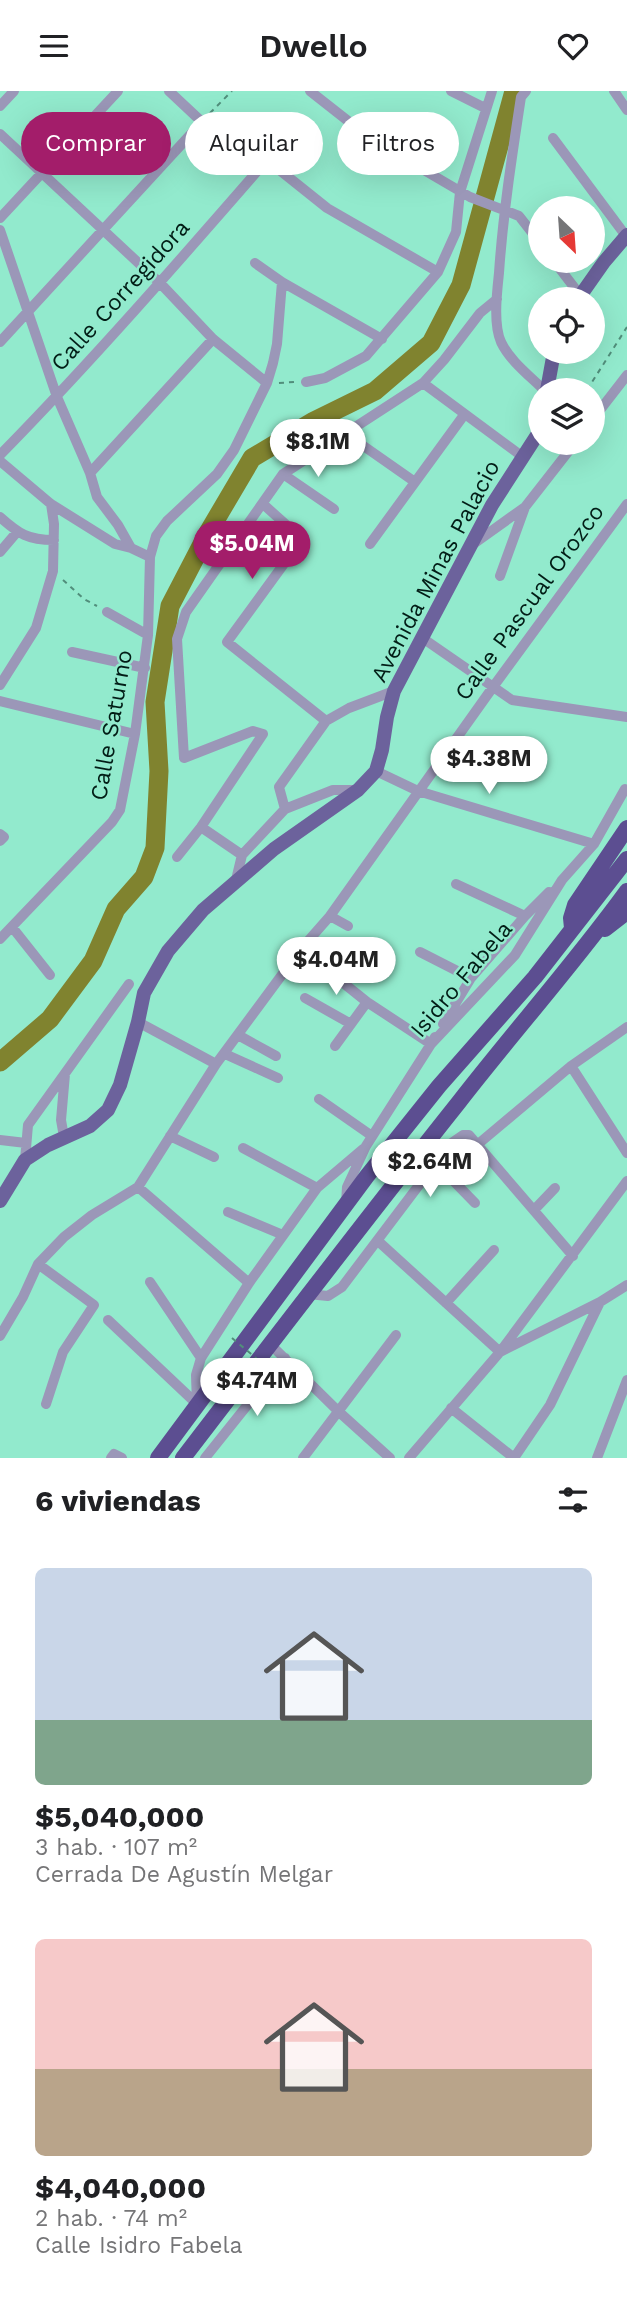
<!DOCTYPE html>
<html lang="es">
<meta charset="utf-8">
<style>
body{margin:0;font-family:"Work Sans",sans-serif;background:#f2f2f2;color:#202124;height:100vh;display:flex;flex-direction:column;font-size:26px;white-space:nowrap}
*{box-sizing:border-box;margin:0}
p{font-size:23px;color:#757577}
.icon{flex:none;width:38px;height:38px;fill:none;stroke:currentColor;stroke-width:2;stroke-linecap:round;stroke-linejoin:round}
.map{position:relative;height:1367px;overflow:hidden}
.drawer{display:flex;flex-direction:column;background:#fff;flex:1}
.drawer>*{flex:none}
.banner{position:absolute;left:21px;top:21px;width:586px;height:63px;display:flex;gap:14px}
.needle{width:46px;rotate:155deg}
.fabs{position:absolute;left:528px;top:105px;display:grid;gap:14px}
.fabs a{display:grid;place-items:center;width:77px;height:77px;border-radius:50%;background:#fff;box-shadow:0 7px 28px #0002;font-size:35px}
.price{position:absolute;translate:-50% -60px;padding:0 16px;border-radius:24px;background:#fff;color:#222;font-size:23px;line-height:46px;filter:drop-shadow(0 2px 4px #0008)}
.price::after{content:'';position:absolute;left:50%;top:42px;width:21px;height:16px;margin-left:-10px;background:inherit;clip-path:polygon(0 0,100% 0,50% 100%)}
.price.on{background:#a31d6a;color:#fff}
ul{padding:0;list-style:none}
li{display:grid;align-content:center;gap:14px;height:371px;padding:0 35px}
li span{display:grid;place-items:center;height:217px;border-radius:10px;color:#555}
li>.icon{margin-inline-start:auto}
span .icon{width:126px;height:126px;fill:#fffc;stroke-width:1}
li b{font-size:30px}
h2{display:flex;justify-content:space-between;align-items:center;height:84px;padding:0 35px;font-size:30px}
.pill{padding:0 24px;border-radius:32px;background:#fff;box-shadow:0 7px 28px #0002;font-size:24px;line-height:63px}
.pill.on{background:#a31d6a;color:#fff}
header{display:flex;justify-content:space-between;align-items:center;height:91px;padding:0 35px;background:#fff;font-size:32px;font-weight:600}
.map>svg:first-child{display:block}
</style>
<header><svg class="icon" aria-label="menu" viewBox="0 0 24 24"><path d="M4 6h16M4 12h16M4 18h16"/></svg>Dwello<svg class="icon" aria-label="heart" viewBox="0 0 24 24"><path d="M12 20l-8-8c-3-5 5-10 8-4 3-6 11-1 8 4z"/></svg></header>
<div class="map">
<svg width="627" height="1367" viewBox="0 0 627 1367">
<rect width="100%" height="100%" fill="#92eacd"/>
<g fill="none" stroke-linecap="round" stroke-linejoin="round">
<path stroke="#80832f" stroke-width="19" d="M0,971l50,-43 43,-58 23,-52 28,-32 11,-29 4,-77 -4,-69 15,-96 39,-75 43,-73 62,-37 61,-30 56,-48 30,-58 53,-194"/>
<path stroke="#518e7b" stroke-width="2" stroke-dasharray="5 5" stroke-linecap="butt" d="M210,22l22,-22
M279,292l15,-1
M587,299l40,-63
M63,489l21,19 13,7"/>
<path stroke="#9b97b8" stroke-width="10" d="M310,0l61,48 99,58 49,19 22,28
M451,0l34,17
M526,0l-5,6c-9,59 -18,117 -22,176 -2,19 -6,51 2,69 9,19 29,34 43,48
M614,0l13,19
M0,15l14,-15
M0,43l160,149 53,56 54,44
M553,47l73,98
M0,127l118,-127
M0,139l57,167 33,76 7,24 21,28 13,23
M554,170l26,34
M255,172l27,19 100,57
M0,251l202,-220 -33,-31
M306,291l19,-4 41,-22 72,-84 18,-40 4,-40 32,-101
M423,292l100,74
M593,328l34,-44
M345,342l70,49
M0,364c93,-95 180,-195 267,-295l60,48 111,64
M0,370l51,43 64,40 16,4 19,9
M90,382l123,-134
M283,383l51,35
M263,413l39,35 -75,103 99,79
M0,426c19,17 28,23 54,23
M370,453l94,-129
M472,454l53,-38 50,-64
M0,461l17,-20
M500,485l25,-69
M107,521l41,23
M421,546l91,63 115,17
M72,561l73,16
M0,594l36,-57 17,-57 1,-47 -3,-20
M0,610l135,33
M376,680l42,20 176,53
M285,718l-6,-22 47,-66 23,-13 45,-17
M201,736l41,28
M0,743l4,3 -4,4
M177,766l24,-30 62,-93 -10,-3 -69,27 -7,-119 9,-27 97,-138 140,-91 21,-23 36,-47 17,-14
M236,789l6,-25 43,-46 48,-19h24
M456,793l69,32
M330,825l18,10
M12,836l38,48
M0,848l112,-117 8,-12 15,-76 13,-99 2,-78 6,-21 11,-15 50,-47 17,-24 33,-67 6,-20 4,-19 5,-62
M301,858l66,53 64,42 4,-7
M420,861l51,26
M305,907l46,26
M138,931l78,42
M443,933l28,-46 54,-62 24,-24
M238,944l38,21
M335,955l32,-44
M225,963l53,24
M571,975l56,87
M319,1008l53,37
M170,1045l44,21
M64,1046l-3,-17 4,-46
M0,1049l26,3
M477,1054l94,-79 56,-39
M243,1057l74,40
M25,1069l3,-35 101,-141
M437,1073l38,39
M138,1096l111,96
M346,1112l1,-16 19,-41 65,-102 84,-89 47,-75 32,-36 31,-55
M534,1119l21,-22
M228,1121l55,23
M378,1150l122,111 100,-50 27,-17
M38,1173l56,41 -31,47 -17,52
M150,1191l51,76
M308,1203l20,2 14,-9 108,-143 13,-9h6l104,121
M446,1212l48,-53
M108,1229l89,84
M0,1245l23,-39 15,-33 26,-27 28,-22 46,-28 78,-123 85,-115 29,-33 163,-229 134,-183
M270,1253l68,67 52,47
M197,1313l-1,-29 5,-17 48,-75 68,-95 46,-39
M451,1317l63,50
M111,1367l3,-4 8,4
M205,1367l80,-100
M303,1367l93,-123
M409,1367l91,-106 127,-171
M514,1367l36,-53 50,-103
M597,1367l30,-78"/>
<path stroke="#6c629c" stroke-width="14" d="M578,208l26,-37 23,-27
M547,299l7,-38
M0,1110l25,-41 23,-15 42,-19 18,-16 12,-25 18,-63 6,-29 24,-42 35,-41 71,-61 84,-59 18,-19 6,-21 5,-33 7,-26 98,-186 49,-76"/>
<path stroke="#5c4e91" stroke-width="16" d="M572,837l-1,-10 4,-13 52,-77
M605,838l22,-17
M158,1367l209,-282 72,-90 96,-109 92,-118
M183,1367c91,-119 182,-238 276,-356 55,-71 115,-138 168,-211"/>
<path stroke="#518e7b" stroke-width="2" stroke-dasharray="5 5" stroke-linecap="butt" d="M232,1247l37,31"/>
</g>
<g text-anchor="middle" stroke-width="5" stroke-linejoin="round" paint-order="stroke">
<g font-size="23" fill="#021d16" stroke="#92eacd">
<text transform="translate(120 204) rotate(-48)" y="8">Calle Corregidora</text>
<text transform="translate(435 480) rotate(-62)" y="8">Avenida Minas Palacio</text>
<text transform="translate(529 511) rotate(-54)" y="8">Calle Pascual Orozco</text>
<text transform="translate(111 634) rotate(-80)" y="8">Calle Saturno</text>
<text transform="translate(461 888) rotate(-50)" y="8">Isidro Fabela</text>
</g>
</g>
</svg>
<div class="fabs">
<a><svg class="needle" viewBox="-14 -14 28 28"><path d="M0-13l5 13h-10z" fill="#e53935"/><path d="M0 13l5-13h-10z" fill="#757577"/></svg></a>
<a><svg class="icon" aria-label="locate" viewBox="0 0 24 24"><circle cx="12" cy="12" r="6"/><path d="M12 2v4M12 18v4M2 12h4M18 12h4"/></svg></a>
<a><svg class="icon" aria-label="layers" viewBox="0 0 24 24"><path d="M12 4l9 5-9 5-9-5zM3 14l9 5 9-5"/></svg></a>
</div>
<b class="price" style="left:318px;top:388px">$8.1M</b>
<b class="price on" style="left:252px;top:490px">$5.04M</b>
<b class="price" style="left:489px;top:705px">$4.38M</b>
<b class="price" style="left:336px;top:906px">$4.04M</b>
<b class="price" style="left:430px;top:1108px">$2.64M</b>
<b class="price" style="left:257px;top:1327px">$4.74M</b>
<div class="banner">
<a class="pill on">Comprar</a>
<a class="pill">Alquilar</a>
<a class="pill">Filtros</a>
</div>
</div>
<section class="drawer">
<h2>6 viviendas<svg class="icon" aria-label="filters" viewBox="0 0 24 24"><path d="M4 7h16M4 17h16"/><circle cx="9" cy="7" r="2"/><circle cx="15" cy="17" r="2"/></svg></h2>
<ul>
<li><span style="background:linear-gradient(#c9d6e8 70%,#7fa58c 0)"><svg class="icon" aria-label="home" viewBox="0 0 24 24"><path d="M3 11l9-7 9 7M6 9v11h12V9"/></svg></span><div><b>$5,040,000</b><p>3 hab. · 107 m²</p><p>Cerrada De Agustín Melgar</p></div></li>
<li><span style="background:linear-gradient(#f6c9c9 60%,#b9a48a 0)"><svg class="icon" aria-label="home" viewBox="0 0 24 24"><path d="M3 11l9-7 9 7M6 9v11h12V9"/></svg></span><div><b>$4,040,000</b><p>2 hab. · 74 m²</p><p>Calle Isidro Fabela</p></div></li>
</ul>
</section>
